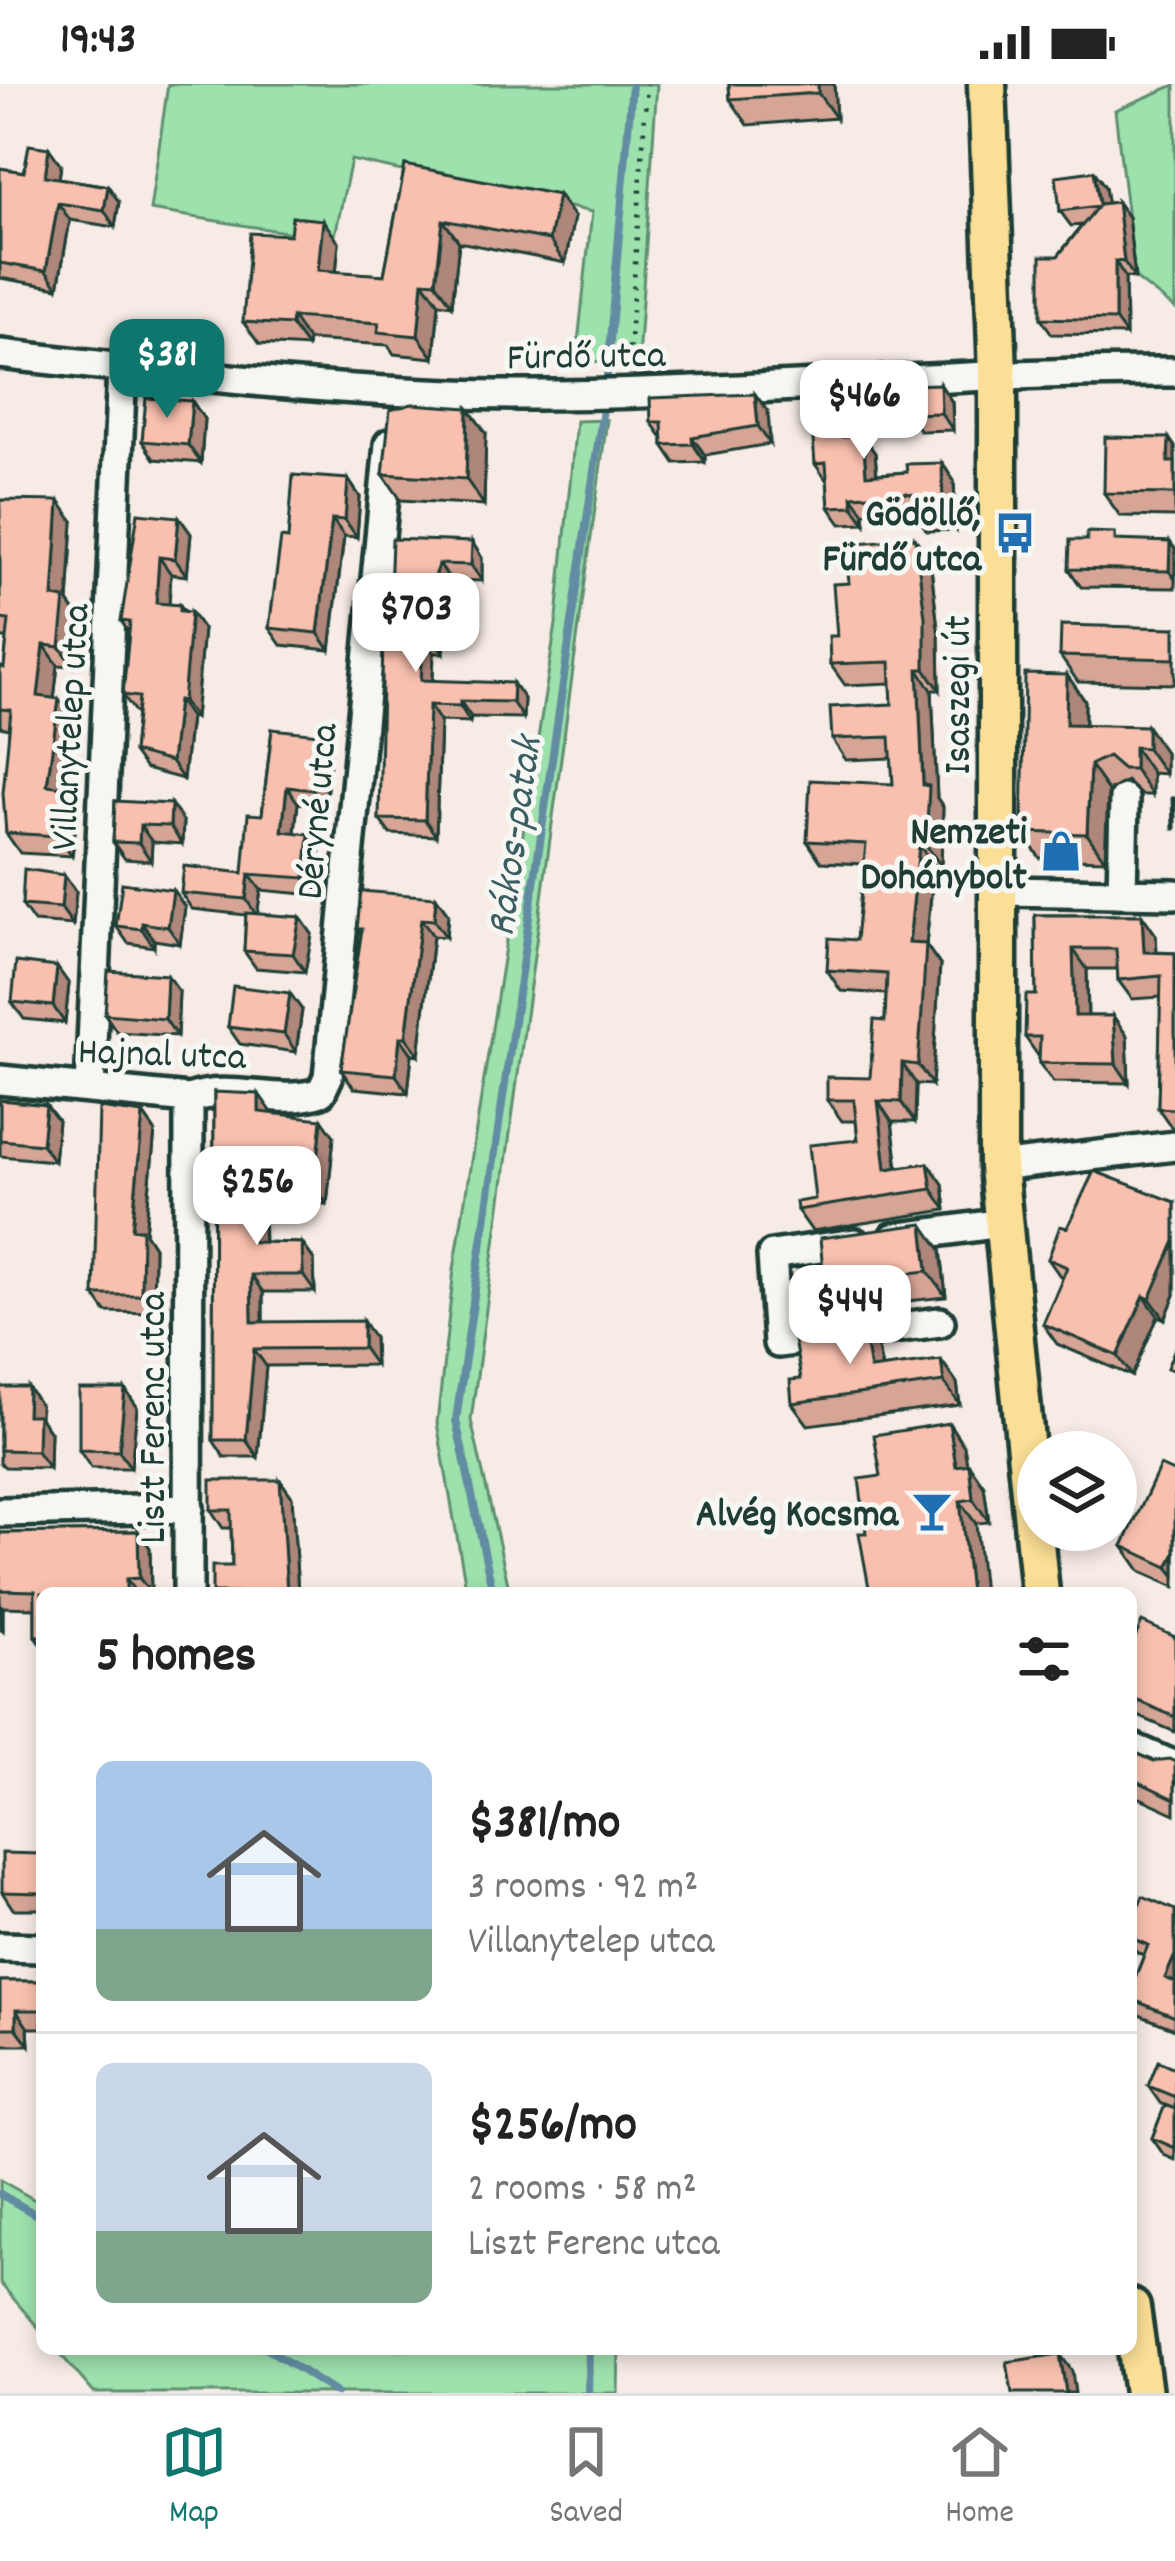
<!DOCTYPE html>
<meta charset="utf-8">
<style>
body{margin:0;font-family:Dekko,sans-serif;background:#f2f2f2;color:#222;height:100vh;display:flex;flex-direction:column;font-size:45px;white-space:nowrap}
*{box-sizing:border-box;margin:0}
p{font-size:39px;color:#767676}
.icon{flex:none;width:66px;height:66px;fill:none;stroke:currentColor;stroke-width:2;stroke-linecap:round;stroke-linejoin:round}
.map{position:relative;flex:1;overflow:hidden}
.details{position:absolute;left:36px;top:1503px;width:1101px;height:768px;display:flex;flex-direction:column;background:#fff;border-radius:18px;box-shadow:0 6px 18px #0003}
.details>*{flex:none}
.fabs{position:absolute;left:1017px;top:1347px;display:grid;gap:24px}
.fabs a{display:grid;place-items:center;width:120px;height:120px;border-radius:50%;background:#fff;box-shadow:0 6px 18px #0003;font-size:60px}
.price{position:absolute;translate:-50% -102px;padding:0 27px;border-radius:24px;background:#fff;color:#222;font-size:39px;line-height:78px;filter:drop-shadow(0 3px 6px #0008)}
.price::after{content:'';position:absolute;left:50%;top:72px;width:36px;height:27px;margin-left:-18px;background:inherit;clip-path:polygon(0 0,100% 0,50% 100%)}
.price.selected{background:#0f766e;color:#fff}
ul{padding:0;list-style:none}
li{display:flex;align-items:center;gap:36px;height:300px;padding:0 60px}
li+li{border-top:3px solid #e0e0e0}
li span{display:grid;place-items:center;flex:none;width:336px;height:240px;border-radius:18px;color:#555}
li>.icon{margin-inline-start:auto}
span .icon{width:144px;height:144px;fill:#fffc;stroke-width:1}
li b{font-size:51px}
h2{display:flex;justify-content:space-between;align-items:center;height:144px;padding:0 60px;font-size:51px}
.status{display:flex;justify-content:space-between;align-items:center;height:84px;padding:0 60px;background:#fff;direction:ltr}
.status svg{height:33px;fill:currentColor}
.menu{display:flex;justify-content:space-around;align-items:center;height:168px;border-top:3px solid #e0e0e0;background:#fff;font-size:33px;color:#767676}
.menu a{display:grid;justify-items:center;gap:6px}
.menu .selected{color:#0f766e}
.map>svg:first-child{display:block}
</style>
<div class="status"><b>19:43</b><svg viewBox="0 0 49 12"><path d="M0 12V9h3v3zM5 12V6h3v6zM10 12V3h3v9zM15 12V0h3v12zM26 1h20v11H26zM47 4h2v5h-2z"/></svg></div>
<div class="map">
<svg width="1175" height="2309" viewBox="0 0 1175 2309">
<rect width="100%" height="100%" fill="#f7ebe5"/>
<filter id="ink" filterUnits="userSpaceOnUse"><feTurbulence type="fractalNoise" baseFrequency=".00833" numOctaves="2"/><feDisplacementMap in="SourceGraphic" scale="24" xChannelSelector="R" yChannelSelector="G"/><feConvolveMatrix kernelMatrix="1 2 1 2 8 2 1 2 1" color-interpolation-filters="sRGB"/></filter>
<g filter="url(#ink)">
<path fill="#9de1ad" stroke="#5e8f70" stroke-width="3" d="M168,0h489l-19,276 -62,2 16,-150 -241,-52 -17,80 -184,-30z
M1175,1v224l-40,-31 -20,-168z
M607,336l-136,1000 39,173h-43l-30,-170 17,-154 103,-651 19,-197z
M0,2096l42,24v128l-42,-49z
M56,2265h563l-1,44h-524z"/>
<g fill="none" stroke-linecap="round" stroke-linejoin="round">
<path stroke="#628ca2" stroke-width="8" d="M606,303l26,-303
M493,1509l-37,-173 148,-1018
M0,2110l42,24
M268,2265l68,44
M588,2309l1,-44"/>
<g stroke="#1f3d34" stroke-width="36">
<path id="minor" d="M0,270c178,20 357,42 537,41 213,-1 425,-24 638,-23
M997,807l178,3
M1122,809l2,-94
M0,996l189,19c43,-16 90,8 132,-7l7,-15 61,-633
M90,1005l32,-721
M998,1083l177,-21
M893,1154l109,-15
M855,1159l-83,12 6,88 162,-21
M0,1428l189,-4
M188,1509l1,-494
M1131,1663l44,19
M0,1863l42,1"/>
</g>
<g stroke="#1f3d34" stroke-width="45">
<path id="major" d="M987,0l11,290v793l42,426
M1131,2224l12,85"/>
</g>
<path stroke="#1f3d34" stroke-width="4.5" stroke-dasharray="3 9" stroke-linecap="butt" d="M639,285l-10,-14 18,-271"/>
<use href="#minor" stroke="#f6f6f2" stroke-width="27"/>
<use href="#major" stroke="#fbdf96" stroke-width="36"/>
</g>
<path fill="#d6a596" stroke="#1f3d34" stroke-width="3" d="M729,0h105l2,34 -88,7 -18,-26z
M61,81l-2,13 49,8 11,16 -4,25 -45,-7 -12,68 -58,-10v-110l24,4z
M405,81l169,52 -9,46 -106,-21 -7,63 -13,-2 -5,55 -40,-4 -6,-9 -80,-5 -1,7 -48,-3 -16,-22 96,-79 -3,29 48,3z
M1094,87l11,16 2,16 21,14 7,61 -10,-1 1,58 -74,-1 -11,-16 17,-62 24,-31 -11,1 -11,-15z
M940,300l12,18 1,28 -33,1 -12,-17z
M192,317l12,18 -3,44 -47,-4 -12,-18z
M851,321l3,31 21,17 2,21 30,-2 35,-9 12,18 2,49 -29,1 -12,-18 -1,-3 -50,3 1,10 -24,1 -12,-17 -2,-26 -12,-17z
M768,327l2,33 -65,11v7l-30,1 -12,-18v-6l-12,-17z
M486,349l-2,72 -83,-5 -18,-26z
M1169,354l6,9v70l-55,-1 -16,-23z
M348,395l12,18 -3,40 -13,-1 -14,114 -49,-5 -12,-17 19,-89z
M0,416l73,21 -5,81 11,16 -5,48 -16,-1 -4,34 19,20 -10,68 15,20 -6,49 -52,-3 -14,-20 3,-104 -9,-2v-60l4,1 3,-30h-7z
M179,433l12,17 -4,42 -16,-2 -2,30 16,7 18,18 -8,89 -5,-1 -7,62 -38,-10 -12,-17 4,-40h-2l-12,-17 6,-62 -8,-12z
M1087,456l83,2 5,7v39l-94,-1 -12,-18z
M472,458l10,16v23l-32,-1 -4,9 -2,64h-10l-1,27 91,19 -1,19 -52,-1 -1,5 -30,-1 -4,115 -46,-2 -11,-15 11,-224z
M930,475l9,78 1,53h-8l5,108 6,9 -2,59 -7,-1 -8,80 14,20 -8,120 -16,-1 -1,38h-23l6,45 30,-4 15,21 3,26 -134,21 -15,-21 18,-11 43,-59 -2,-19h-14l-15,-21 43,-22 15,-57 1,-27 -45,-3 -14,-21 29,-30 8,-76 -43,-2 -14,-21 86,-57 -1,-26 -46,2 -14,-21 60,-35 -1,-21 -46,2 -15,-21 19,-81z
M1175,544v56l-97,-2 -18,-26z
M1067,591l18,26v24l80,27v22l-13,-1v22h-11l-15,-14 -18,10 -3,69 -65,-2 -18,-26z
M272,645l59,22 -6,55 -27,-3 -3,29 25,18 -4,45 -55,-5 -4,24 43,3 12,17 -7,38 -49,-4 -12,-17 2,-36 -54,-6 -11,-16 62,-20 19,-58z
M115,717l68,20 -1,23 -30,-2 -1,19 -26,-2 -12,-17z
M76,808l-3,33 -39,-3 -12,-17z
M436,813l12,17 -2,23 -13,-1 -14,119 -7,-1 -4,39 -54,-5 -13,-18 21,-135 -5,-6z
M185,823l-5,37 -26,-4v7l-26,-4 -12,-17z
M1035,831h107l14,20 1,17 18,1v175h-3l-14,-20 3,-111 -29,2 -14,-19v-11h-31l1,47h25l14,20 2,47 -76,-1 -14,-19v-6l-14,-20 11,-42z
M69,900l-4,39 -41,-4 -12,-17z
M179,908l-2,44 -60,-4 -12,-18z
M302,926l-6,42 -56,-8 -12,-17z
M214,1008l120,44 -7,68h-34v10h-30l1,28 38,1 12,17 1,32h-52v30l111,16 1,27 -109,1 -8,91h-34l-11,-17z
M0,1016l46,5 12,16 -4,40 -54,-5z
M143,1030l12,17 -10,102 9,14 -1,66 -47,-1 -12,-17z
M1175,1118v93l-10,24 -7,-3 -26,60 -75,-32 -14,-20 19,-45 -14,-20 19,-31z
M941,1166l5,47 -104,11 -18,-26z
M862,1241l16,23 4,20 59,-8 16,23 3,22 -152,20 -16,-22z
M0,1303l40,18v13l10,14 -1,36 -44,-1 -5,-4z
M125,1305l12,18 -6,61h-40l-12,-18z
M964,1362l3,18 17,22 5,36 -123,11 15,-57z
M1175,1389v114l-34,-15 -18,-26z
M280,1396l12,17 6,96h-86l20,-27 -1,-38h-8l-12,-18z
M138,1447l12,17 1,45h-109v53l-7,-10v-28l-32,-1v23h-3v-97z
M1175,1553v95l-44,-19v-67z
M1131,1667l23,10 21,1v52l-39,-18 -5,-8z
M42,1770v55h-29l-11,-17z
M1175,1826v119l-36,-14 -8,-12v-15l13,-33 -6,-2 -7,-11v-18z
M0,1897h42v47h-14l1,17h-29z
M1175,1984v92l-11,-5 -12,-17 13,-32 -5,-3 -12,-17z"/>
<path fill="#ae867a" stroke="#1f3d34" stroke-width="3" d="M818,0h16l2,34 -18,-25z
M49,64l12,17 -4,28 -12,-17z
M1094,87l11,16 5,33 -11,-16z
M108,102l11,16 -4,25 -11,-17z
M558,111l16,22 -9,46 -16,-23z
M1117,118l11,15 7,61 -11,-16z
M58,119l12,17 -12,68 -12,-17z
M323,136l16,23 -5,50 -16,-23z
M443,136l16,22 -7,63 -16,-23z
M1115,177l10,16 1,58 -11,-15z
M423,197l16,22 -5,55 -16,-22z
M292,233l16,23 -1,7 -16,-22z
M940,300l12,18 1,28 -12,-17z
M839,303l12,18 4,49 -12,-17z
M755,310l13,17 2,33 -12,-18z
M192,317l12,18 -3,44 -13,-18z
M468,324l18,25 -2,72 -18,-26z
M863,352l12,17 3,39 -12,-17z
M692,353l13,18v7l-12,-18z
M1169,354l6,9v25l-7,-10z
M942,379l12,18 2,49 -13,-18z
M348,395l12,18 -3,40 -12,-17z
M852,412l12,17 1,10 -12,-17z
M59,417l14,20 -5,81 11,16 -5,48 -14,-19 -7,-50z
M179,433l12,17 -4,42 -12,-17z
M332,435l12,17 -14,114 -12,-17z
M915,454l15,21 9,78 1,53 -15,-21z
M472,458l10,16v23l-11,-16z
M1170,458l5,7v30l-6,-8z
M159,473l12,17 -3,46 -12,-17z
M439,480l11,16 -4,9 -2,64 -11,-15 2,-65z
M180,521l11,14v-7l12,17 -8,89 -12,-17z
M423,554l11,15 -2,42 -11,-15z
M44,561l14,20 -6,51 -14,-20z
M918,585l14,21 5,108 6,9 -2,59 -15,-21z
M1067,591l18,26 -1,49 -18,-26z
M513,599l11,16 -1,19 -11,-16z
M59,615l14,20 -12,86 -14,-20z
M178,616l12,17 -7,62 -12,-17z
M460,617l11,16 -1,5 -10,-16z
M429,621l11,16 -4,115 -11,-16z
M1147,642l18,26v22l-18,-26z
M320,650l11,17 -6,55 -12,-16z
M1134,663l18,26v22l-18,-26z
M1090,681l18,26 -3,69 -18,-26z
M64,703l14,20 -6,49 -13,-20z
M287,703l11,16 -5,45 -11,-17z
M171,720l12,17 -1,23 -12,-18z
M140,741l12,17 -1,19 -12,-18z
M309,750l11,16 -4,45 -11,-17z
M919,761l15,20 -8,80 14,20 -8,120 -14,-20 -9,-122z
M249,790l12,16 -4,26 -11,-17z
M64,791l12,17 -3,33 -12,-17z
M173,806l12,17 -5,37 -12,-17z
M436,813l12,17 -2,23 -12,-17z
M1142,831l14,20 2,36 -14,-19z
M300,833l12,17 -7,38 -12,-18z
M421,835l12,17 -14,119 -13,-18z
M142,839l12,17v7l-12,-18z
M1073,865l14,20 1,67 -13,-20z
M57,883l12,17 -4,39 -12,-17z
M167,891l12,17 -2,44 -12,-17z
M290,909l12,17 -6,42 -12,-18z
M1113,932l14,20 2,47 -13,-19z
M400,953l12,17 -4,39 -12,-18z
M902,979l14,21 -1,38 -14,-20z
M259,1010l12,17v18l-12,-17z
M878,1017l14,21 8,67 -14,-20z
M46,1021l12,16 -4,40 -12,-17z
M143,1030l12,17 -10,102 9,14 -1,66 -12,-18 -9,-66z
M322,1035l12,17 -7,68 -12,-17z
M928,1079l15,21 3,26 -14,-21z
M281,1103l12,17v10l-12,-17z
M251,1113l12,17 1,45 -11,-17z
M923,1140l18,26 5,47 -18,-26z
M1175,1157v54l-10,24 -15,-20z
M302,1159l12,17 1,32 -12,-17z
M251,1191l12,17v47l-11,-17z
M1144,1212l14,20 -26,60 -14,-20z
M363,1237l11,17 1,27 -12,-17z
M862,1241l16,23 8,44 -16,-23z
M254,1265l12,17 -8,91 -12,-17z
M941,1276l16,23 3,22 -16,-23z
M28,1303l12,18v13l10,14 -1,36 -12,-17 -10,-36z
M125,1305l12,18 -6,61 -12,-17z
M949,1339l15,23 7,42 -15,-22z
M969,1380l15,22 5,36 -16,-23z
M280,1396l12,17 6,96h-11z
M960,1417l16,23 7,69h-13z
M138,1447l12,17 1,45 -12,-15z
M1175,1469v23l-7,-9z
M126,1495l10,14h-10z
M0,1520l3,3v23l-3,-4z
M1175,1871v37l-10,-14z
M16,1926l12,18 1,17 -13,-17z
M1060,2270l12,17 3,22h-9z"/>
<path fill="#f9c0af" stroke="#1f3d34" stroke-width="3" d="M729,0h89v9l-88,6z
M29,61l20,3 -4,28 63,10 -4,24 -46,-7 -12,68 -46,-8v-95l24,4z
M405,81l153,30 -9,45 -106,-20 -7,62 -13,-1 -5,55 -40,-4 1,-9 -87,-6 -1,8 -48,-3 7,-89 40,2 2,-18 31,3 -5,50 66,5z
M1094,87l5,33 18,-2 7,60 -9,-1v59l-74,-2v-62h17l40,-50 -38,5 -4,-35z
M940,300l1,29 -33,1 -1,-29z
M839,303l4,50 20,-1 3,39 41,-3 -1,-8 36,-1 1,49 -28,1 -1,-18 -7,-2 -55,3 1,10 -24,1 -3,-44 -11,1 -6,-75z
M755,310l3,32 -66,11 1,7 -30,1 -1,-23h-11l-1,-24z
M146,314l46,3 -4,44 -46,-4z
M412,320l56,4 -2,71 -83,-5 7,-64z
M1105,353l64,1 -1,24h7v32l-71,-1z
M293,391l55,4 -3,41 -13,-1 -14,114 -49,-5 12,-90 7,1z
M0,416l59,1 -6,96 12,2 -5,48 -16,-2 -6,51 21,3 -12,86 17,2 -5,49 -53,-3 -3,-40 8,-83 -11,-1v-42l4,1 5,-48 -9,-1z
M138,429l41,4 -4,42 -16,-2 -3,46 24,2v6l11,1 -8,89 -5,-1 -7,62 -38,-10 6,-55 -16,-2 7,-73 -9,-1z
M1087,448l28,1v7l55,2 -1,29 -100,-2 1,-29h17z
M915,454l10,79v52h-7l5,116 6,1 -3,59h-7l-10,98 17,1 -4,67 -4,54 -16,-2 -1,39 -23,-1 8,68 42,-6 4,26 -135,21 -1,-8 19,-3 -6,-54 49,-5 -4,-40h-27v-23l43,1 4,-58 11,1 2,-47 -60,-4 2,-32 27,2 10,-96 -59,-3 3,-61 83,4 -3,-47 -58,2 -2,-32 62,-3 -2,-42 -60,2 -1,-28h8l-4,-52 16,-1 -4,-39z
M392,455l80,3 -1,23 -32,-1 -4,9 -2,65h-10l-2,42 92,3 -1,19 -52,-1v5l-31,-1 -4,115 -46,-1 5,-224h6z
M1061,541l114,3v31l-115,-3z
M1025,590l42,1 -1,49 81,2v22l-13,-1v22h-11l-15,-13 -18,9 -3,69 -65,-2z
M272,645l48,5 -7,56 -26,-3 -5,44 27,3 -4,44 -56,-4 -3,25 -65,-6 3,-27 59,7 5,-59 14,1z
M1172,714h3v31h-2z
M115,717l56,3 -1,22 -30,-1 -1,18 -26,-1z
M24,785l40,6 -3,33 -39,-3z
M122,799l51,7 -5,37 -26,-4v6l-26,-3z
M361,807l75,6 -2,23 -13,-1 -15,118h-6l-4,38 -55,-5 21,-141h-5z
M246,829l54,4 -7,37 -49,-3z
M1035,831h107l2,37 31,1v156l-17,-1 3,-132 -43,4 -2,-31h-43l2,67h38l3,48 -77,-1 1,-26h-15l1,-42h10z
M16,878l41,5 -4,39 -41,-4z
M108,887l59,4 -2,44 -60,-5z
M233,902l57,7 -6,41 -56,-7z
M214,1008l45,2v18l63,7 -7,68h-34v10h-30l2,45 49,1 1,32h-52l1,47 111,-1v27l-109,1 -8,91h-33z
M0,1016l46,5 -4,39 -42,-4z
M99,1024l44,6 -11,115h10l-1,66h-47z
M1094,1087l81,31v39l-25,58 -6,-3 -26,60 -75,-32 24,-57 -19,-8 12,-33 7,2z
M923,1140l5,47 -104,11 -4,-44z
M862,1241l8,44 71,-9 3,22 -152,21 -2,-23 11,-1 -8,-45z
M1175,1264v23l-8,-3z
M0,1303h28l-1,28h11l-1,36 -37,-1z
M79,1305h46l-6,62 -40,-1z
M949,1339l7,43 13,-2 4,35 -13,2 10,92h-100l-11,-60h7l-7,-54 22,-3 -7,-41z
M1160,1382l15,7v80l-7,14 -45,-21z
M211,1396h69l7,113h-75v-27h20l-1,-56h-20z
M138,1447l1,47 -13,1v14h-84v43h-7v-45l-35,-1v-57z
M1142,1538l33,15v80l-44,-19v-52z
M1131,1667l23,10 15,-2 6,3v37l-44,-21z
M2,1769l40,1v39l-40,-1z
M1143,1812l32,14v45l-10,23 10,4v35l-44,-18v-11l17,-43 -17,-7v-14z
M0,1897h42v29h-26v18h-16z
M1158,1977l17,7v29l-27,-11z
M1165,2021l10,4v39l-23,-10z
M1060,2270l6,39h-54l-5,-31z"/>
</g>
<defs>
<g id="bus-bare" transform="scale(3.24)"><path d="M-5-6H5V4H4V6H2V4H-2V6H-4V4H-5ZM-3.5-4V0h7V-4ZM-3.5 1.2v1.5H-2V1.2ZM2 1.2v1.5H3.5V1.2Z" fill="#1f6fb2" stroke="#f6f6f2" stroke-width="2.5" paint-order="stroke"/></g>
<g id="shop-bare" transform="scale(3.24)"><path d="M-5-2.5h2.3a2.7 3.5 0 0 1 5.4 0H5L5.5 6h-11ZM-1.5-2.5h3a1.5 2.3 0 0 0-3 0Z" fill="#1f6fb2" stroke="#f6f6f2" stroke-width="2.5" paint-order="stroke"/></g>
<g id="bar-bare" transform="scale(3.24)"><path d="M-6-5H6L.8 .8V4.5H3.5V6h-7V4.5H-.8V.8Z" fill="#1f6fb2" stroke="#f6f6f2" stroke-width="2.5" paint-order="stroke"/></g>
</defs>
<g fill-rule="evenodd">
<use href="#bus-bare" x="1015" y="449"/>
<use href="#shop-bare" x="1061" y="767"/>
<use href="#bar-bare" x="932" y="1427"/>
</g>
<g text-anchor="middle" stroke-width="10" stroke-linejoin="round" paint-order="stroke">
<g font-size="39" fill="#1f3d34" stroke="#f6f6f2">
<text transform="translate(586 269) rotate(-1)" y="14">Fürdő utca</text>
<text transform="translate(955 611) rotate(-90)" y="14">Isaszegi út</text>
<text transform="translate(67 643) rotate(-87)" y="14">Villanytelep utca</text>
<text transform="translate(314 727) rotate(-85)" y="14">Déryné utca</text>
<text transform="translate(162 967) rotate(2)" y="14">Hajnal utca</text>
<text transform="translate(150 1334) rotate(-90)" y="14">Liszt Ferenc utca</text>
</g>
<g font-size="39" font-weight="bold" fill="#1f3d34" stroke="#f6f6f2" text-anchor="end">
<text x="981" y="441">Gödöllő,<tspan x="981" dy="45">Fürdő utca</tspan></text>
<text x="1027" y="759">Nemzeti<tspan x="1027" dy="45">Dohánybolt</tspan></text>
<text x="898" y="1441">Alvég Kocsma</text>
</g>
<g font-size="42" font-style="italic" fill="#3b5e62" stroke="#f6f6f2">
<text transform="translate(511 752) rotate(-82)" y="15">Rákos-patak</text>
</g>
</g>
</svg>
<div class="fabs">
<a><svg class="icon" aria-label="layers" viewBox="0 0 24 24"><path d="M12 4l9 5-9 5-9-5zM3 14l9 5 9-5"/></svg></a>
</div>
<b class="price selected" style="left:167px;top:337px">$381</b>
<b class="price" style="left:864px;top:378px">$466</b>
<b class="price" style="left:416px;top:591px">$703</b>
<b class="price" style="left:257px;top:1164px">$256</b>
<b class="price" style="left:850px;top:1283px">$444</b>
<section class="details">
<h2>5 homes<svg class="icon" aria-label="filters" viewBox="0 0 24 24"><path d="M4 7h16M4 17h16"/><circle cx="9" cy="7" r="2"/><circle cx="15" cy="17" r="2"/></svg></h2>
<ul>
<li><span style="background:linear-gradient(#a9c7e8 70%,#7fa58c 0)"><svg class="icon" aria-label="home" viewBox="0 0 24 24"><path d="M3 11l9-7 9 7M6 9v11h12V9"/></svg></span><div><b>$381/mo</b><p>3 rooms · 92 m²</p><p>Villanytelep utca</p></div></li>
<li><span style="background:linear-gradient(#c9d6e8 70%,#7fa58c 0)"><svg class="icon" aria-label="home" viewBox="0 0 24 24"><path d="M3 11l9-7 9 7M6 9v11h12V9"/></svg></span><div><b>$256/mo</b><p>2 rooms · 58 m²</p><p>Liszt Ferenc utca</p></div></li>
</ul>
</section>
</div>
<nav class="menu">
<a class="selected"><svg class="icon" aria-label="map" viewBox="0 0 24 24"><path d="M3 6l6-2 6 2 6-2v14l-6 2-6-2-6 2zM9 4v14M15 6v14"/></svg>Map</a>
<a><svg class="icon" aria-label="saved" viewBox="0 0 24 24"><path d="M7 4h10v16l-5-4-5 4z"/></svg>Saved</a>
<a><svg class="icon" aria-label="home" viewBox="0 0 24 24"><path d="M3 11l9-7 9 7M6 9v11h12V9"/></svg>Home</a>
</nav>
